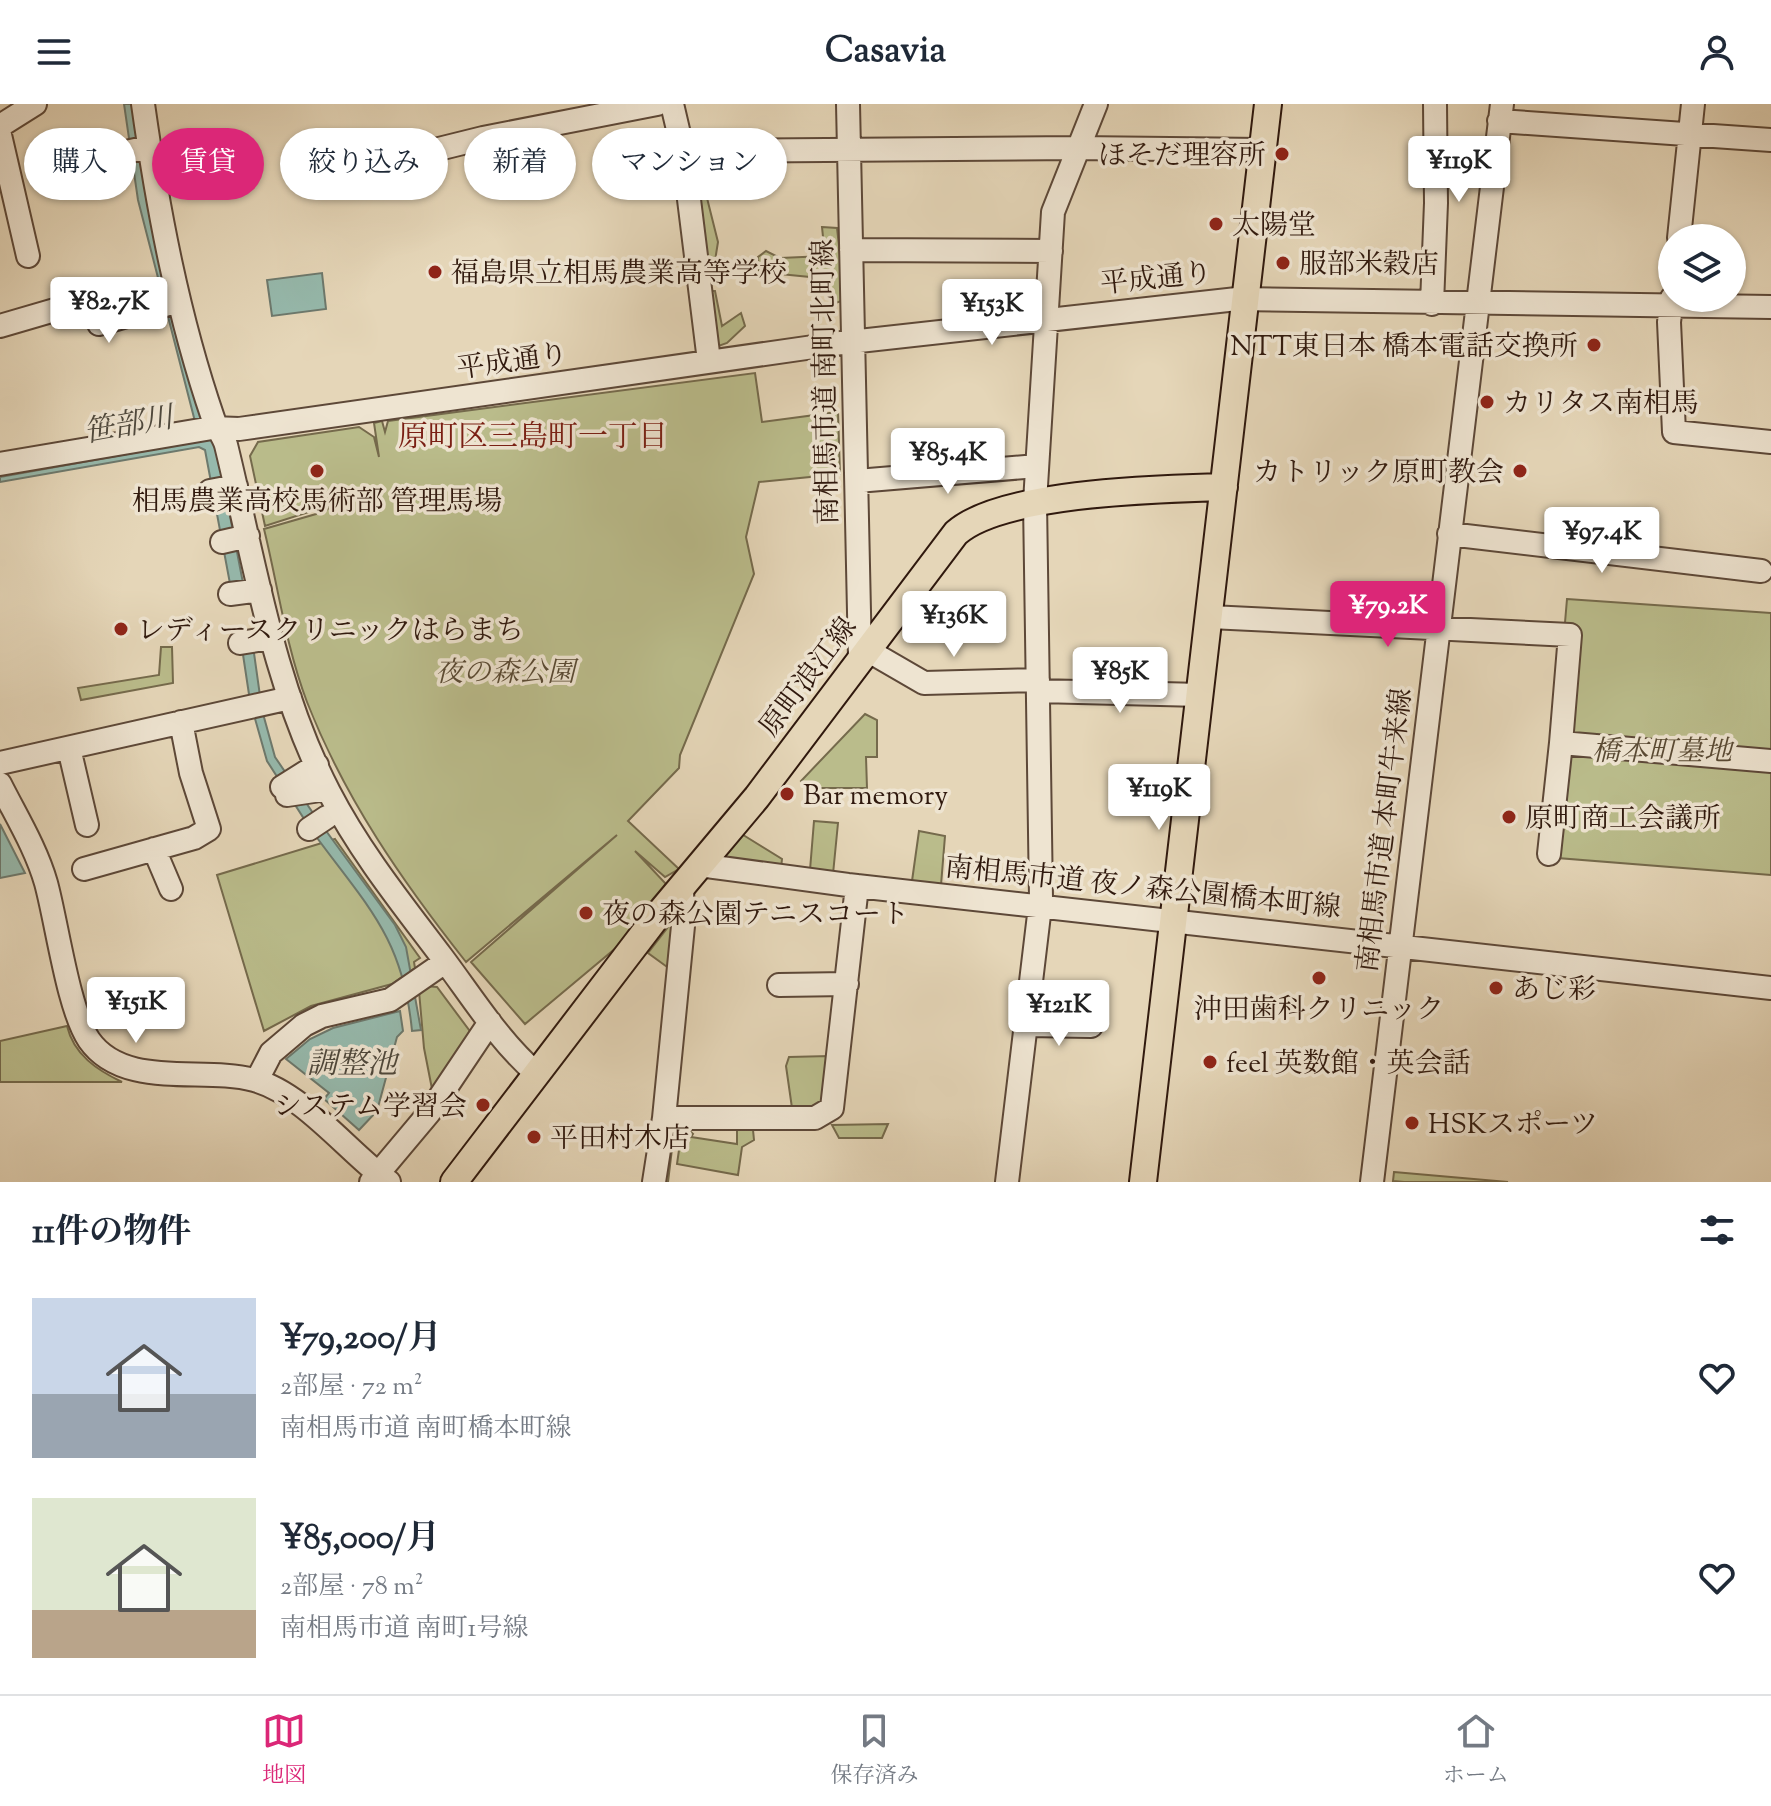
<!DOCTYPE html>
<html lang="ja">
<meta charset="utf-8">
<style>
body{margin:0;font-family:"Sorts Mill Goudy","Noto Serif JP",serif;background:#f6f6f7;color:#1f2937;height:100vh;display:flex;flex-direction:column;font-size:30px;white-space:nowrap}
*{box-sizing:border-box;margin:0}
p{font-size:26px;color:#747a83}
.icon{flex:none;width:44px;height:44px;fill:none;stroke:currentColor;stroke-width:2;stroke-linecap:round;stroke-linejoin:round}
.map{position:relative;height:1078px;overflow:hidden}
.sheet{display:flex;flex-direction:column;background:#fff;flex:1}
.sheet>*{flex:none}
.top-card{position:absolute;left:24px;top:24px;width:800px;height:72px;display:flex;gap:16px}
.fabs{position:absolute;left:1658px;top:120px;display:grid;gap:16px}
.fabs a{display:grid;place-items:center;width:88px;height:88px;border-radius:50%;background:#fff;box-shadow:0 2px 6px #0004;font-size:40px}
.price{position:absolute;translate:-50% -68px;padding:0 18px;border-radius:8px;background:#fff;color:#222;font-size:26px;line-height:52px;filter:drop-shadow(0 2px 4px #0008)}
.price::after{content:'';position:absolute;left:50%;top:48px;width:24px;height:18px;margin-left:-12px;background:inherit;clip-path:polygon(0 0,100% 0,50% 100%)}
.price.on{background:#db2777;color:#fff}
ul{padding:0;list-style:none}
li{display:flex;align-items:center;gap:24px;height:200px;padding:0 32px}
li span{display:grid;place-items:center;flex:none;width:224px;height:160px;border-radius:0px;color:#555}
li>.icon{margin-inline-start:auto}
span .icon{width:96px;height:96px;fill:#fffc;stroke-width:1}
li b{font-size:34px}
h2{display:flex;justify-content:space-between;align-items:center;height:96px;padding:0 32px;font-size:34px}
.chip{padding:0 28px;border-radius:36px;background:#fff;box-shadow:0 2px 6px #0004;font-size:28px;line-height:72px}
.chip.on{background:#db2777;color:#fff}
header{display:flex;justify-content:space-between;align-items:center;height:104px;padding:0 32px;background:#fff;font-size:36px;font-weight:800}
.tabs{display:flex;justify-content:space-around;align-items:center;height:112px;border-top:2px solid #e0e1e3;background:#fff;font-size:22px;color:#747a83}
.tabs a{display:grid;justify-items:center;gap:4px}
.tabs .on{color:#db2777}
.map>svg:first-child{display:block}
</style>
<header><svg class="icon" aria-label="menu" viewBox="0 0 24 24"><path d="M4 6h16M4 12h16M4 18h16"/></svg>Casavia<svg class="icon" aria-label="person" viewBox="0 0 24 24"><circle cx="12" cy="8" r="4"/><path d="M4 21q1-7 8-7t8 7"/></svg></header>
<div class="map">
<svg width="1771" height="1078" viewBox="0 0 1771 1078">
<rect width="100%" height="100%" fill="#e5d6b8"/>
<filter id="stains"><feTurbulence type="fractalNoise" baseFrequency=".0025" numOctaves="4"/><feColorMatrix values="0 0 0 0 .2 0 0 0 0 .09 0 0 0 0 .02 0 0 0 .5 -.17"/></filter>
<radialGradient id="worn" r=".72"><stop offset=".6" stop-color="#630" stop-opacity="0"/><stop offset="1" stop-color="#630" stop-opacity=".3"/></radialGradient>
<path fill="#babc8b" stroke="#756a4c" stroke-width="2" d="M690,78h13l15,60 -5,31 -11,2z
M822,123l15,1 8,72 -10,3 -15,-25 -61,-6 -1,-15 8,-6 14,7 45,-2z
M704,187h11l7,35 19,-13 4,13 -18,17 -14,5z
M755,269l7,49 76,-10 2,62 -81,8 -13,55 8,37 -74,181 -1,13 -51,53 51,48 -14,8 -30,-26 31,33 -43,58 -98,82 -54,-62 146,-127 -151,127c-64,-81 -121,-163 -159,-260 -21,-55 -29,-116 -43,-173l59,-17 14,-9 -72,23 -15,-70 8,-14 101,-15 15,10 5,20 -5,-34 8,-2 3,11 3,-11z
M1567,495l204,14v262l-226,-18z
M161,543h11l1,36 -92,17 -3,-12 81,-13z
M865,610l12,6v37h-11l1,31h-60l-6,-7z
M814,717l24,2 -5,51 -23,-4z
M919,727l26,5 -4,49 -29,-4z
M740,729l42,26 -1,9 -58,-9z
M335,735l85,119 -6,4 1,6 -23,16 -81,22 -47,25 -47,-156z
M679,809l-5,59 -26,-19z
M425,882l12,1 38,51 -42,56 -9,-46 -5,-57z
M67,922c7,29 30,44 55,56h-122v-41z
M829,952l-4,47 -14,7 -19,-2 -6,-42 3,-9z
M888,1020l-6,14h-43l-7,-13z
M683,1021l10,9 -2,3 46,7v-15l16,1 1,10 -12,7 -4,28 -61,-11 3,-21 -8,6 -4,33h-11l8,-51z
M1394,1068l114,10h-104l-11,-1z"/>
<path fill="#96b9ac" stroke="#6d796d" stroke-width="2" d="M124,0h13l80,345 27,139 -13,1 -26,-139 -6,-3 -199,35v-5l200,-36 -62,-241z
M322,169l4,36 -54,7 -5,-36z
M253,542l9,64 13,47 42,62 -9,6 -41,-64 -17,-60 -8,-53z
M0,720l25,49 -25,5z
M321,720l74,101 11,22 15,83 -9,1c-9,-95 -47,-127 -100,-200z
M400,907l3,20 -6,6 -20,74 -18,19 -35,-31 5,-6 -43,-34 24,-20 23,-11z"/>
<path fill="#e5d6b8" d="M247,496l5,31 -15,3 -5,-32z"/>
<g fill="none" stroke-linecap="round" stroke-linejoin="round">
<g stroke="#5d4838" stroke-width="26">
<path id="minor" d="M143,0c15,106 35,212 70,314 3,10 10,17 13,27 29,118 47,239 103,347 31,60 73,112 113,165 30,40 57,84 95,117
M672,0l11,47 394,-3 186,2
M848,0l12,554
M1499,17l272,19
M0,22l35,-22
M0,31l28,121
M683,47l26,210
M47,65l102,-22
M358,65l125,-31 174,-34
M1679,134l14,-134
M851,146l200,1
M1672,194l-3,24 5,110 97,10
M1432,200l4,-101 -1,-99
M0,222l89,-26 10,24 80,-23
M0,360l212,-36 27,1 602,-86 396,-44 534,8
M857,377l180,-15
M210,387l26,-5
M1449,430l312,37
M222,438l26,-6
M230,490l30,-4
M1210,513l360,18 -9,108 210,18
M240,539l30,-5
M867,546l57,33 114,-3
M1038,587l163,4
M69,644l18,77
M0,659l290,-65
M0,680c16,32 36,64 46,99 11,40 22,126 43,157 35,50 114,26 165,40 49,13 94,72 135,102
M282,683l35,-22
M287,691l40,-6
M309,725l18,-12
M154,745l17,40
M1549,750l12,-111
M699,761l149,20 923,103
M84,765l110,-31 15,-9 -18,-56 -10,-51
M779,881l68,-1
M1026,921l65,1
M257,976l14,-27 33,-28 18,-9 68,-16 55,-38
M664,1014h151l17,-10 25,-222
M371,1078l58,-69 61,-91
M654,1078l10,-64 19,-192 -1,-41
M1007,1078l34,-284 -6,-396 18,-290 43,-108
M1372,1078l130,-1078"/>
</g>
<g stroke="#30190e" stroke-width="30">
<path id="major" d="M454,1078l204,-267 99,-118 199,-264c46,-41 205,-44 268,-46
M1143,1078l125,-1078"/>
</g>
<use href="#minor" stroke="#eee4d1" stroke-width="22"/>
<use href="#major" stroke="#e5d6b8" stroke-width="26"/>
</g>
<g fill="#8f2418" stroke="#eee4d1" stroke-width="3">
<circle cx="1282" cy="50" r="8"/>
<circle cx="1216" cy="120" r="8"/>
<circle cx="1283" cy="159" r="8"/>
<circle cx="435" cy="168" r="8"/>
<circle cx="1594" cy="241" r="8"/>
<circle cx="1487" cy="298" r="8"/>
<circle cx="317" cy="367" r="8"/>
<circle cx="1520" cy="367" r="8"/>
<circle cx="121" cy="525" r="8"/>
<circle cx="787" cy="690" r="8"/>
<circle cx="1509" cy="713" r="8"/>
<circle cx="586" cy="809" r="8"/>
<circle cx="1319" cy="874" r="8"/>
<circle cx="1496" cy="884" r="8"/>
<circle cx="1210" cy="958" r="8"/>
<circle cx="483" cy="1001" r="8"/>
<circle cx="1412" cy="1019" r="8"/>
<circle cx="534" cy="1033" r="8"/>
</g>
<g text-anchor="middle" stroke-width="7" stroke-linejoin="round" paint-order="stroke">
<g font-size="28" fill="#30190e" stroke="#eee4d1" text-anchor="start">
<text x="1266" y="60" text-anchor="end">ほそだ理容所</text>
<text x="1232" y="130">太陽堂</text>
<text x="1299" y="169">服部米穀店</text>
<text x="451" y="178">福島県立相馬農業高等学校</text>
<text x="1578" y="251" text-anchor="end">NTT東日本 橋本電話交換所</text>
<text x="1503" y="308">カリタス南相馬</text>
<text x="1504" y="377" text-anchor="end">カトリック原町教会</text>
<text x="317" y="406" text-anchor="middle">相馬農業高校馬術部 管理馬場</text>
<text x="137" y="535">レディースクリニックはらまち</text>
<text x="803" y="700">Bar memory</text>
<text x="1525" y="723">原町商工会議所</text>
<text x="602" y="819">夜の森公園テニスコート</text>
<text x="1512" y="894">あじ彩</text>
<text x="1319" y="914" text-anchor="middle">沖田歯科クリニック</text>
<text x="1226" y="968">feel 英数館・英会話</text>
<text x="467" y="1011" text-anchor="end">システム学習会</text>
<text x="1428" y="1029">HSKスポーツ</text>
<text x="550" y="1043">平田村木店</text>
</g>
<g font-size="28" fill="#30190e" stroke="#eee4d1">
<text transform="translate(1156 173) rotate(-6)" y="10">平成通り</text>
<text transform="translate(512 256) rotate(-8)" y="10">平成通り</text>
<text transform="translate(824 278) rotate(-91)" y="10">南相馬市道 南町北町線</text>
<text transform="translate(807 572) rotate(-53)" y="10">原町浪江線</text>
<text transform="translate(1383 726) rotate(-83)" y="10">南相馬市道 本町牛来線</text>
<text transform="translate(1143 782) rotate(6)" y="10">南相馬市道 夜ノ森公園橋本町線</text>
</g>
<g font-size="28" font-style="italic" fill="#594a34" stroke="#eee4d1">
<text x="505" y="577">夜の森公園</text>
<text x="1662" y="656">橋本町墓地</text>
</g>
<g font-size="30" font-style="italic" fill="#4f493d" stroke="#eee4d1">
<text transform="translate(128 320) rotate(-10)" y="10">笹部川</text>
<text x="352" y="969">調整池</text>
</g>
<g font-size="30" fill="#7a1f14" stroke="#eee4d1">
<text x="533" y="342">原町区三島町一丁目</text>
</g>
</g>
<rect width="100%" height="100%" filter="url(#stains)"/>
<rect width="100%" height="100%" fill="url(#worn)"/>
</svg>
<div class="fabs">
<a><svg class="icon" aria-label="layers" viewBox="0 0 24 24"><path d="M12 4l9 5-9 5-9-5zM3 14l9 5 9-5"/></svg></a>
</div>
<b class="price" style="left:1459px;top:100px">¥119K</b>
<b class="price" style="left:109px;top:241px">¥82.7K</b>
<b class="price" style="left:992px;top:243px">¥153K</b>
<b class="price" style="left:948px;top:392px">¥85.4K</b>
<b class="price" style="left:1602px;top:471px">¥97.4K</b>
<b class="price on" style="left:1388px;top:545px">¥79.2K</b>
<b class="price" style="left:954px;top:555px">¥136K</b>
<b class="price" style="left:1120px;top:611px">¥85K</b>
<b class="price" style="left:1159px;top:728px">¥119K</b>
<b class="price" style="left:136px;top:941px">¥151K</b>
<b class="price" style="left:1059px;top:944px">¥121K</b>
<div class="top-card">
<a class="chip">購入</a>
<a class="chip on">賃貸</a>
<a class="chip">絞り込み</a>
<a class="chip">新着</a>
<a class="chip">マンション</a>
</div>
</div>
<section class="sheet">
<h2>11件の物件<svg class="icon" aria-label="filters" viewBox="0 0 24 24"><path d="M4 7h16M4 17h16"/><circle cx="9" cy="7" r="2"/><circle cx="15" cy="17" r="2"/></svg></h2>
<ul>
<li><span style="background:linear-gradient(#c9d6e8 60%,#9aa5b1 0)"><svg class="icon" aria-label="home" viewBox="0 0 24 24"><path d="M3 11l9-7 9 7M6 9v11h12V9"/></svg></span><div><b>¥79,200/月</b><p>2部屋 · 72 m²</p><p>南相馬市道 南町橋本町線</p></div><svg class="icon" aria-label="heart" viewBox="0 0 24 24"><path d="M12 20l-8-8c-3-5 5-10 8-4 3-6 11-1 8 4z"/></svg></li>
<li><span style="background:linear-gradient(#dfe7d0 70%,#b9a48a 0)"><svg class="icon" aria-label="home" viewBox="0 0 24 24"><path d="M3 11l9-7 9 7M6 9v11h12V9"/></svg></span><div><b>¥85,000/月</b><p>2部屋 · 78 m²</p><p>南相馬市道 南町1号線</p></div><svg class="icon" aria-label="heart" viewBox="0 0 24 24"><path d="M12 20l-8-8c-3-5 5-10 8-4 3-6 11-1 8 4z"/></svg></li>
</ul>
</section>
<nav class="tabs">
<a class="on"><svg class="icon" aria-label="map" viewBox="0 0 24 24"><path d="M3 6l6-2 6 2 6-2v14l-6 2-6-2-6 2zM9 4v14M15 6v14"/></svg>地図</a>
<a><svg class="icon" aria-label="saved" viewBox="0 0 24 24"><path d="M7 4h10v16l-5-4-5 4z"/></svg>保存済み</a>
<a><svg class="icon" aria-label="home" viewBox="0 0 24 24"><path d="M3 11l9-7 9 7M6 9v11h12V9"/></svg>ホーム</a>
</nav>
